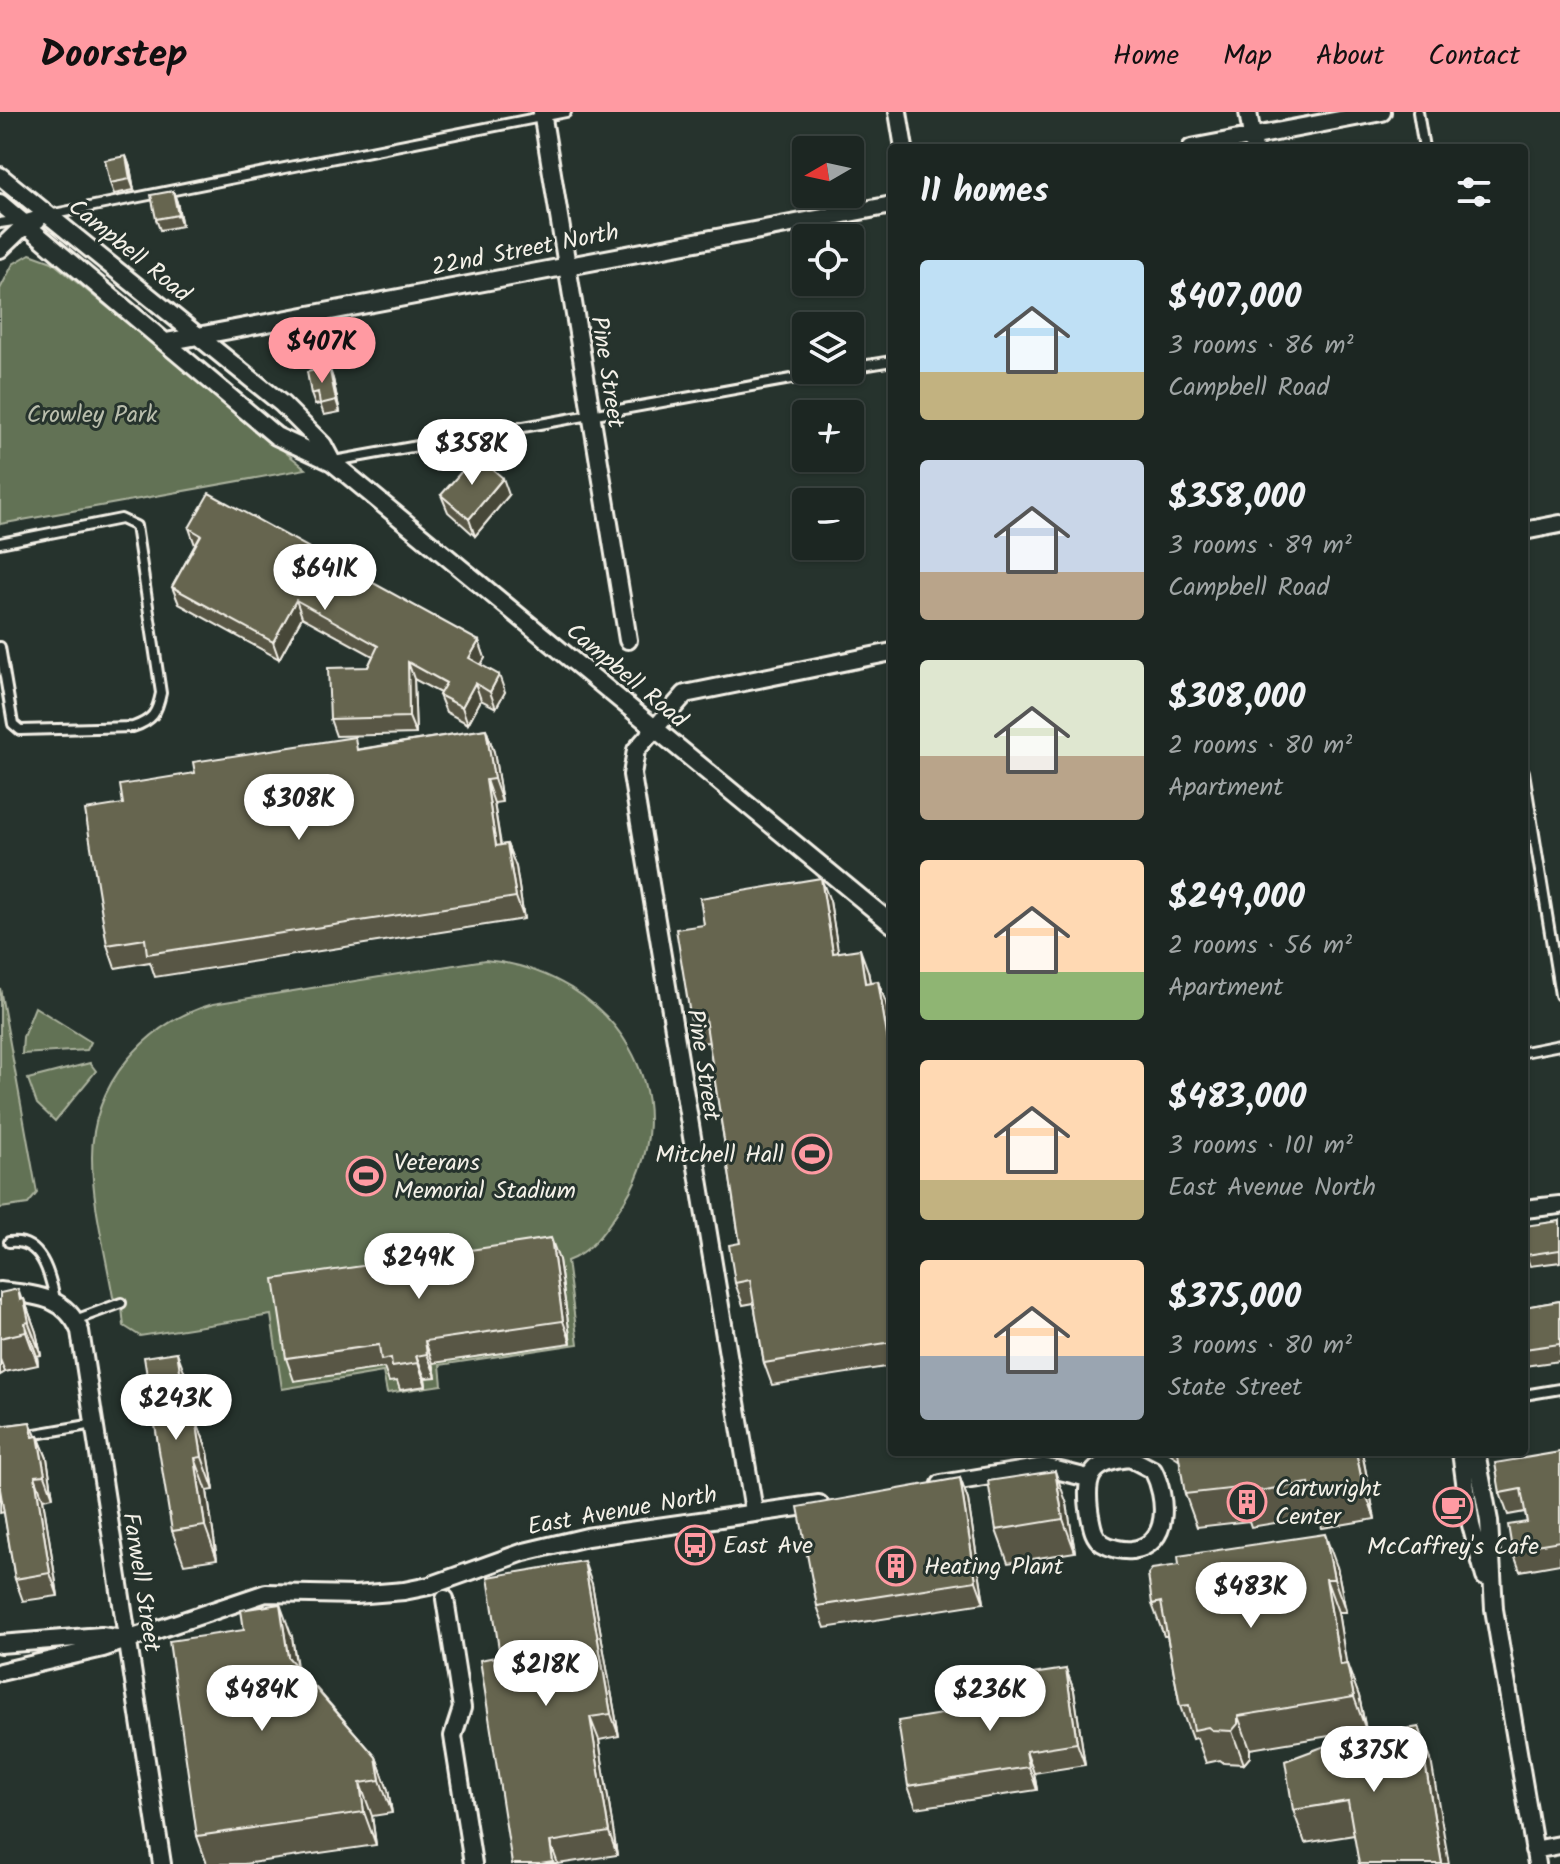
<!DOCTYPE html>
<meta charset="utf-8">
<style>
body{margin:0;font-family:Kalam,sans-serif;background:#29322f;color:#f1f3f6;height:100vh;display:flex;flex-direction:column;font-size:30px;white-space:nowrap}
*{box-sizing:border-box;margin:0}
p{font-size:26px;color:#a0a5a5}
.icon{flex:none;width:44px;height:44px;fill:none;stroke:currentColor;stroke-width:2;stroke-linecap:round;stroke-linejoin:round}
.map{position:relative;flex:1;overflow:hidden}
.sheet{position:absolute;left:888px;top:32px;width:640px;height:1312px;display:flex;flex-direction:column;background:#1c2622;border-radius:8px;box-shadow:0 2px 6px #0004,0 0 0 2px #3a4340}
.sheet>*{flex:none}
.needle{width:52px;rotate:261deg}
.controls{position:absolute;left:792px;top:24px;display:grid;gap:16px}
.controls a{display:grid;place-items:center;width:72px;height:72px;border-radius:8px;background:#1c2622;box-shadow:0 2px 6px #0004,0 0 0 2px #3a4340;font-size:40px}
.price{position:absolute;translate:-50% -68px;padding:0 18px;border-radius:28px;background:#fff;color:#222;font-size:26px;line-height:52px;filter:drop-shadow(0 2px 4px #0008)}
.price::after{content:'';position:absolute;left:50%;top:48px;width:24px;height:18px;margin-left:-12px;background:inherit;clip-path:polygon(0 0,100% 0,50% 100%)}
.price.active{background:#ff9aa2;color:#111}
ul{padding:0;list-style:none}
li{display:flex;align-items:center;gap:24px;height:200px;padding:0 32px}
li span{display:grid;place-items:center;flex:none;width:224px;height:160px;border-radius:8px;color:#555}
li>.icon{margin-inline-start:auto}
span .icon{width:96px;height:96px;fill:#fffc;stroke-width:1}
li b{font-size:34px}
h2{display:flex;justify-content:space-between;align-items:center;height:96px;padding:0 32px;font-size:34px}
header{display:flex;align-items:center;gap:48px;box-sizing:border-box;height:112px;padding:0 40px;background:#ff9aa2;color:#111}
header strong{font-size:38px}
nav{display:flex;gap:44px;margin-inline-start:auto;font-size:28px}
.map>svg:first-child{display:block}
</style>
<header>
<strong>Doorstep</strong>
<nav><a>Home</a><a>Map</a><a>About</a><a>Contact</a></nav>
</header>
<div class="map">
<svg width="1560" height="1752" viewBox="0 0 1560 1752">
<rect width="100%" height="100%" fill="#26332d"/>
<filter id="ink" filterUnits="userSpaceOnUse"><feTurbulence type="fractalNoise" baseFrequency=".0125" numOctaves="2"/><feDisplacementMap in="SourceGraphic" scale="16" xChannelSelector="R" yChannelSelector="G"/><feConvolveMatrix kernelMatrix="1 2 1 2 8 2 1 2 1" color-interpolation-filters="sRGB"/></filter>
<g filter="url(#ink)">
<path fill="#627254" stroke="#abb29e" stroke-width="2" d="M30,142l22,8 254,207 -306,55v-235l13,-25z
M485,848c127,11 213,138 133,251 -14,21 -27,41 -51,50l11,83 -138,21 2,20 -55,8 -4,-21 -101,17 -11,-74 -131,21 -16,-10 -2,-18 -9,-11c-8,-46 -21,-94 -21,-140 0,-73 53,-134 121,-153z
M0,876l37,205 -9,11 -28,4z
M35,895l56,35 -4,8 -65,4 1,-17z
M90,951l6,8 -41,50 -18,-17 -9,-25z"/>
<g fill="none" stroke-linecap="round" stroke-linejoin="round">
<g stroke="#f4f1e8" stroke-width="14">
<path id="lane" d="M1418,0l6,36
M49,103l517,-103
M0,111l20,-3
M850,256l42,-7
M334,349l507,-91
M0,431l121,-24 15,7 25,167c-4,20 -8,27 -28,34l-113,3 -7,-6 -13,-77
M1524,660l36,223
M1524,940l36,-7
M9,1130c32,-4 41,32 46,57
M75,1208l46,-17
M1524,1283l36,-6
M24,1324l70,-12"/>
</g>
<g stroke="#f4f1e8" stroke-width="22">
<path id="street" d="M542,0l86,528
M898,0l6,36
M1248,0l6,36
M1191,36l191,-36
M0,64l282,228 41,41 9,17
M0,91l276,233 56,26 560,462
M0,137l27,-26 10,-3
M166,230l726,-137
M1524,419l36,-7
M1524,1097l36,-4
M0,1179c34,4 65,4 80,40l82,533
M1461,1340l10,73 14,52
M1476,1340l13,69 5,88 43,255
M1130,1346l23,12c14,27 18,75 -21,80 -10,1 -22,-2 -30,-7 -9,-7 -10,-17 -12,-27 -6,-38 -1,-54 40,-58z
M941,1372l103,-17 44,11
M754,1399l-122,-736 4,-25 49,-56 207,-42
M445,1487l17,109 -9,28 20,128
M0,1532l101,-8 23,3
M0,1560l103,-24 163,-55 89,2 49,-4 25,-5 95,-34 63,-15 232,-33
M1534,1738l26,-5"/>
</g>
<use href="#lane" stroke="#26332d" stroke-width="8"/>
<use href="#street" stroke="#26332d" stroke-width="16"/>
</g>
<path fill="#585745" stroke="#f4f1e8" stroke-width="2" d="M126,44l4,11 4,23 -20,4 -4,-11z
M173,79l4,11 5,24 -22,4 -4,-11z
M329,255l4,12 7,33 -16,3 -4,-11 -5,1 -4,-11z
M441,383h68l-34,41 -27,-24z
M189,416l290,113 6,17 -5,7 25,27 -9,16 -15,-8 -13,24 -22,-12 -7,-17 1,-2 -26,-14 2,55 -80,2 -6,-17 38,-52 5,-11 -71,-39 -23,42 -100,-55 -7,-17 23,-42z
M486,617l8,23 8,50 -8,1 7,42 6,-1 9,23 8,52 -369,58 -5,-15 -35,6 -8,-23 16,-141 237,-55z
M830,789l8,51 30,19 2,11 16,21 6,35v328l-120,19 -8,-22 -10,-60 -11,2 -8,-22 5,-40 -31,-201 -10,1 -8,-22z
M1560,1109v41l-30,4 -4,-11z
M559,1148l12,83 -138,20 3,14 -11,1 1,8 -26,4 -3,-9 -8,1 -5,-14 -90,13 -8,-23z
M0,1181l21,6h3l12,33 5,23 -4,1 1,9 -33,7 -5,3z
M1560,1189v60l-36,5v-59z
M189,1272l6,35h1l12,33 6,38 -7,1 10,68 -33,5 -12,-33z
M30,1310l6,14h2l9,22 6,39 -10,2 15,97 -35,5 -8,-22 -11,-67 -4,1v-87z
M1168,1340h194l13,67 -53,9 -4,-12 -67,11 -2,-6 -52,6 -12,-33 -5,-34z
M1560,1340v112l-40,7 -8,-22 15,-27 -2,-10 -17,3 -8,-22z
M960,1366l8,22 16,103 -159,25 -8,-22z
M1067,1392l8,48 -67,11 -12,-33z
M1337,1455l9,45h-8l8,52 13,32 7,34 -116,19v8l-6,7 -20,-1 -4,-3 -14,3 -9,-25 -5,1 -12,-33 -13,-70h-3l-12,-32z
M592,1472l27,152 -20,4 18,115 -59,9h-46l-12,-208z
M292,1525l5,29 79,91 12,33 4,23 -20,3 4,29 -132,19h-37l-10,-28z
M1066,1557l8,22 11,74 -51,8 3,17 -121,18 -8,-22z
M1419,1615l12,33 -77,75 -49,8 -12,-33z"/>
<path fill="#474738" stroke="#f4f1e8" stroke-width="2" d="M126,44l4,11 4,23 -4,-11z
M173,79l4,11 5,24 -4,-11z
M329,255l4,12 7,33 -4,-12z
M503,366l6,17 -34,41 -6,-17z
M296,488l6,17 -23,42 -6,-17z
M479,529l6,17 -10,17 -6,-17z
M408,550l6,17 2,55 -7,-17z
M499,563l6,17 -9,16 -6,-16z
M475,571l6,17 -13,24 -6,-17z
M486,617l8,23 8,50 -8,-23z
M486,668l8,23 10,65 -8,-22z
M507,732l9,23 8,52 -8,-22z
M821,766l9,23 12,74 -9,-22z
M860,837l8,22 6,34 -9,-22z
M878,869l8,22 6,35v28z
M551,1126l8,22 12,83 -8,-22z
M18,1177l9,26 -3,-16 12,33 5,23 -21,-55z
M25,1211l12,33 1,9 -12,-33z
M425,1229l8,22 3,14 -9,-23z
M177,1240l12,32 11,69 -12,-33z
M416,1244l9,22 1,8 -8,-23z
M0,1247l5,13 -5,3z
M196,1307l12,33 6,38 -12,-33z
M38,1324l9,22 6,39 -8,-22z
M1356,1340h6l13,67 -12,-33z
M195,1346l12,33 10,68 -12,-33z
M1055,1359l12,33 8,48 -12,-33z
M35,1364l8,23 15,97 -8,-23z
M960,1366l8,22 16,103 -8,-22z
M1325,1422l12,33 9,45 -12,-33z
M584,1449l8,23 27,152 -8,-22z
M1326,1467l12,33 14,86 -12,-33z
M280,1492l12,33 8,53 -12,-33z
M1347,1552l12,32 7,34 -12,-33z
M1066,1557l8,22 11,74 -8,-22z
M1238,1604l12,33v8l-6,7 -12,-33z
M590,1605l9,23 18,115 -8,-23z
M1419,1615l12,33 18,104h-7z
M1026,1639l8,22 3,17 -8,-23z
M376,1645l12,33 4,23 -12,-33z
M360,1671l12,33 4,29 -12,-33z
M550,1730l8,22h-4l-1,-2z"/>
<path fill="#666550" stroke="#f4f1e8" stroke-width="2" d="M126,44l4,23 -20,4 -5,-23z
M173,79l5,24 -22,4 -5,-24z
M329,255l7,33 -16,4 -2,-12 -7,2 -4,-22z
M476,343l27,23 -34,41 -28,-24z
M209,381l270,148 -10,17 30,17 -9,17 -15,-9 -13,24 -23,-12 7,-12 -38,-21 1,55 -79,2 -2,-51 40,-1 10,-21 -82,-46 -23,42 -101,-55 29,-52 -12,-7z
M486,617l8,50 -8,1 10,66 11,-2 9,53 -369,57 -2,-15 -38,6 -22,-135 38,-6 -3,-19 75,-12 -2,-11 162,-25 2,13z
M821,766l12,75 27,-4 5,34 13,-2 14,85v276l-128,21 -14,-83 -15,3 -6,-38 11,-2 -35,-225 -14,3 -15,-92 28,-4 -4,-27z
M1560,1109v29l-34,5 -2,-29z
M551,1126l12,83 -138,20 2,13 -11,2 2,7 -26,4 -1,-9 -10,2 -2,-15 -93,13 -12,-79z
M18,1177l2,11 4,-1 5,23 -4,1 1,9 -26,6v-45z
M1560,1189v43l-36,5v-42z
M177,1240l11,68 8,-1 6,38 -7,1 10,68 -33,5 -28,-174z
M30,1310l3,15 5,-1 7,39 -10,1 15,97 -35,6 -15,-90v-63z
M1178,1340h178l7,34 -53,9 -1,-12 -70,11 -1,-6 -53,6z
M1560,1340v89l-48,8 -4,-24 19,-3 -6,-33 -21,4 -5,-30z
M1055,1359l8,48 -67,11 -8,-49z
M960,1366l16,103 -159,25 -19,-99z
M1325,1422l9,45h-8l14,86 7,-1 7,33 -116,19v8l-6,7 -20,-1 -4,-3 -14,3 -5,-25 -9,1 -19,-104 -9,2 -4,-30 4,-5 27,-4 -1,-9z
M584,1449l27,153 -21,3 19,115 -59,10 3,20 -13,2h-28l-32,-204 20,-4 -12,-79z
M280,1492l8,53 88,100 4,23 -20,3 4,29 -167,24 -28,-195 75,-11 -3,-20z
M1066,1557l11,74 -51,8 3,16 -121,19 -10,-65 118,-19 -4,-25z
M1419,1615l23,137h-83l-11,-63 -55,9 -8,-49 56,-21z"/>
</g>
<defs>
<g id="stadium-ring" transform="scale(2)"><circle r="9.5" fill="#26332d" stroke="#ff9aa2" stroke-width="1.5"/><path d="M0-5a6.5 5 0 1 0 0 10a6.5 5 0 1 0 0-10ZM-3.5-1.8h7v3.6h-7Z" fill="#ff9aa2"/></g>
<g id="building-ring" transform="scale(2)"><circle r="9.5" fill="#26332d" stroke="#ff9aa2" stroke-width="1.5"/><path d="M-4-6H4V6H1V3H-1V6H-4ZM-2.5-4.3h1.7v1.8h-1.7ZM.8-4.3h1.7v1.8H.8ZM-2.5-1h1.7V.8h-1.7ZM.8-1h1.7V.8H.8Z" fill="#ff9aa2"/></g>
<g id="cafe-ring" transform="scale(2)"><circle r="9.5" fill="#26332d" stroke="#ff9aa2" stroke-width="1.5"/><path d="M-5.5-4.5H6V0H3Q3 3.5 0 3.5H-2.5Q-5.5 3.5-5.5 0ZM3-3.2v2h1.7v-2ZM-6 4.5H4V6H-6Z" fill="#ff9aa2"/></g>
<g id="bus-ring" transform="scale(2)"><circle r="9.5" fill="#26332d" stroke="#ff9aa2" stroke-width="1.5"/><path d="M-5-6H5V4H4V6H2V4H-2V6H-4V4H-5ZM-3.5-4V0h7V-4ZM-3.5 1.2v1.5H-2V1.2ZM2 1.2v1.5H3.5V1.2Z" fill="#ff9aa2"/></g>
</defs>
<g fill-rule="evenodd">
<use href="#stadium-ring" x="812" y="1042"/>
<use href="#stadium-ring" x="366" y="1064"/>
<use href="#building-ring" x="1247" y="1390"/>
<use href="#cafe-ring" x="1453" y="1395"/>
<use href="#bus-ring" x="695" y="1433"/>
<use href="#building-ring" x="896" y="1454"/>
</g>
<g text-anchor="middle" stroke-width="6" stroke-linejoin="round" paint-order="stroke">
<g font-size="24" fill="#f4f1e8" stroke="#26332d">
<text transform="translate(525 137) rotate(-11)" y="8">22nd Street North</text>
<text transform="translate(130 138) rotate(39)" y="8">Campbell Road</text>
<text transform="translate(608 260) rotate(81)" y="8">Pine Street</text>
<text transform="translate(627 563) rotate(40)" y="8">Campbell Road</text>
<text transform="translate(704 953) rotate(81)" y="8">Pine Street</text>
<text transform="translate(622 1398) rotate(-10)" y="8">East Avenue North</text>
<text transform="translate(142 1470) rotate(81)" y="8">Farwell Street</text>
</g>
<g font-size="24" fill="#babead" stroke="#26332d">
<text x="92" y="310">Crowley Park</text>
</g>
<g font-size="24" fill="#f4f1e8" stroke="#26332d" text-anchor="start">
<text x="784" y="1050" text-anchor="end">Mitchell Hall</text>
<text x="394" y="1058">Veterans<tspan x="394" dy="28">Memorial Stadium</tspan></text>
<text x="1275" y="1384">Cartwright<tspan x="1275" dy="28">Center</tspan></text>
<text x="723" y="1441">East Ave</text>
<text x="1453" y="1442" text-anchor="middle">McCaffrey's Cafe</text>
<text x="924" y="1462">Heating Plant</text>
</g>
</g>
</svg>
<div class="controls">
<a><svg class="needle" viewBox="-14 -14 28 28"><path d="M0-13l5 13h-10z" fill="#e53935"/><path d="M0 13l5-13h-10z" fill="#a0a5a5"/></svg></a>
<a><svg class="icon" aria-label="locate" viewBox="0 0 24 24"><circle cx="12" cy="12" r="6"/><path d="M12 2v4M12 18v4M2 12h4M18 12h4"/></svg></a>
<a><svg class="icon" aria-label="layers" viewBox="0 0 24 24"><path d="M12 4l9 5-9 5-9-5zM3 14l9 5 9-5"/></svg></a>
<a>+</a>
<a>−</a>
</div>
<b class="price active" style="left:322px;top:273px">$407K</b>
<b class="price" style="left:472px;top:375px">$358K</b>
<b class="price" style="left:325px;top:500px">$641K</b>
<b class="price" style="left:299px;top:730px">$308K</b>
<b class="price" style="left:419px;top:1189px">$249K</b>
<b class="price" style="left:176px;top:1330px">$243K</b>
<b class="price" style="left:1251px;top:1518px">$483K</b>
<b class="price" style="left:546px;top:1596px">$218K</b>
<b class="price" style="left:262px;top:1621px">$484K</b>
<b class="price" style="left:990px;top:1621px">$236K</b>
<b class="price" style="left:1374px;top:1682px">$375K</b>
<section class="sheet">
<h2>11 homes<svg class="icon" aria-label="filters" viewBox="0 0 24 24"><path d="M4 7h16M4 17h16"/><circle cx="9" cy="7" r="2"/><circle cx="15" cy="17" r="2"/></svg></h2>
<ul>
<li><span style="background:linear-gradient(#bfe0f5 70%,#c2b280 0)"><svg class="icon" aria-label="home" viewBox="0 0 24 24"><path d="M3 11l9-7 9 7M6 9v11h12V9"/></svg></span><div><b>$407,000</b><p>3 rooms · 86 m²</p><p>Campbell Road</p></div></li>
<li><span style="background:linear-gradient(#c9d6e8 70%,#b9a48a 0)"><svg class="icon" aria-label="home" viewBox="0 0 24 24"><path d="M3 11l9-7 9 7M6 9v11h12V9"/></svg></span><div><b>$358,000</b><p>3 rooms · 89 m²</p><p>Campbell Road</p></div></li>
<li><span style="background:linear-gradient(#dfe7d0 60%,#b9a48a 0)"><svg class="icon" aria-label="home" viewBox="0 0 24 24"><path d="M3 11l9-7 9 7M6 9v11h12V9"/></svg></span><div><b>$308,000</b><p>2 rooms · 80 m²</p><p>Apartment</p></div></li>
<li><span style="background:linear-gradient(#ffd9b3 70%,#8fb573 0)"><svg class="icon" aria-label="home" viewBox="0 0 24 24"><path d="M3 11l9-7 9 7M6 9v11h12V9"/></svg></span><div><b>$249,000</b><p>2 rooms · 56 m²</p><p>Apartment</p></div></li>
<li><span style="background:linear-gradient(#ffd9b3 75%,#c2b280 0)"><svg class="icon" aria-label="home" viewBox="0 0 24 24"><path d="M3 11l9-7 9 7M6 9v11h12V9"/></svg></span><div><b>$483,000</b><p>3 rooms · 101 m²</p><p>East Avenue North</p></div></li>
<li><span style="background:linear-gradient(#ffd9b3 60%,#9aa5b1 0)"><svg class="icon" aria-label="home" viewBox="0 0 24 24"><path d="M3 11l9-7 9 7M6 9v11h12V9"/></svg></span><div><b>$375,000</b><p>3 rooms · 80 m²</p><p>State Street</p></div></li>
</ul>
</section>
</div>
